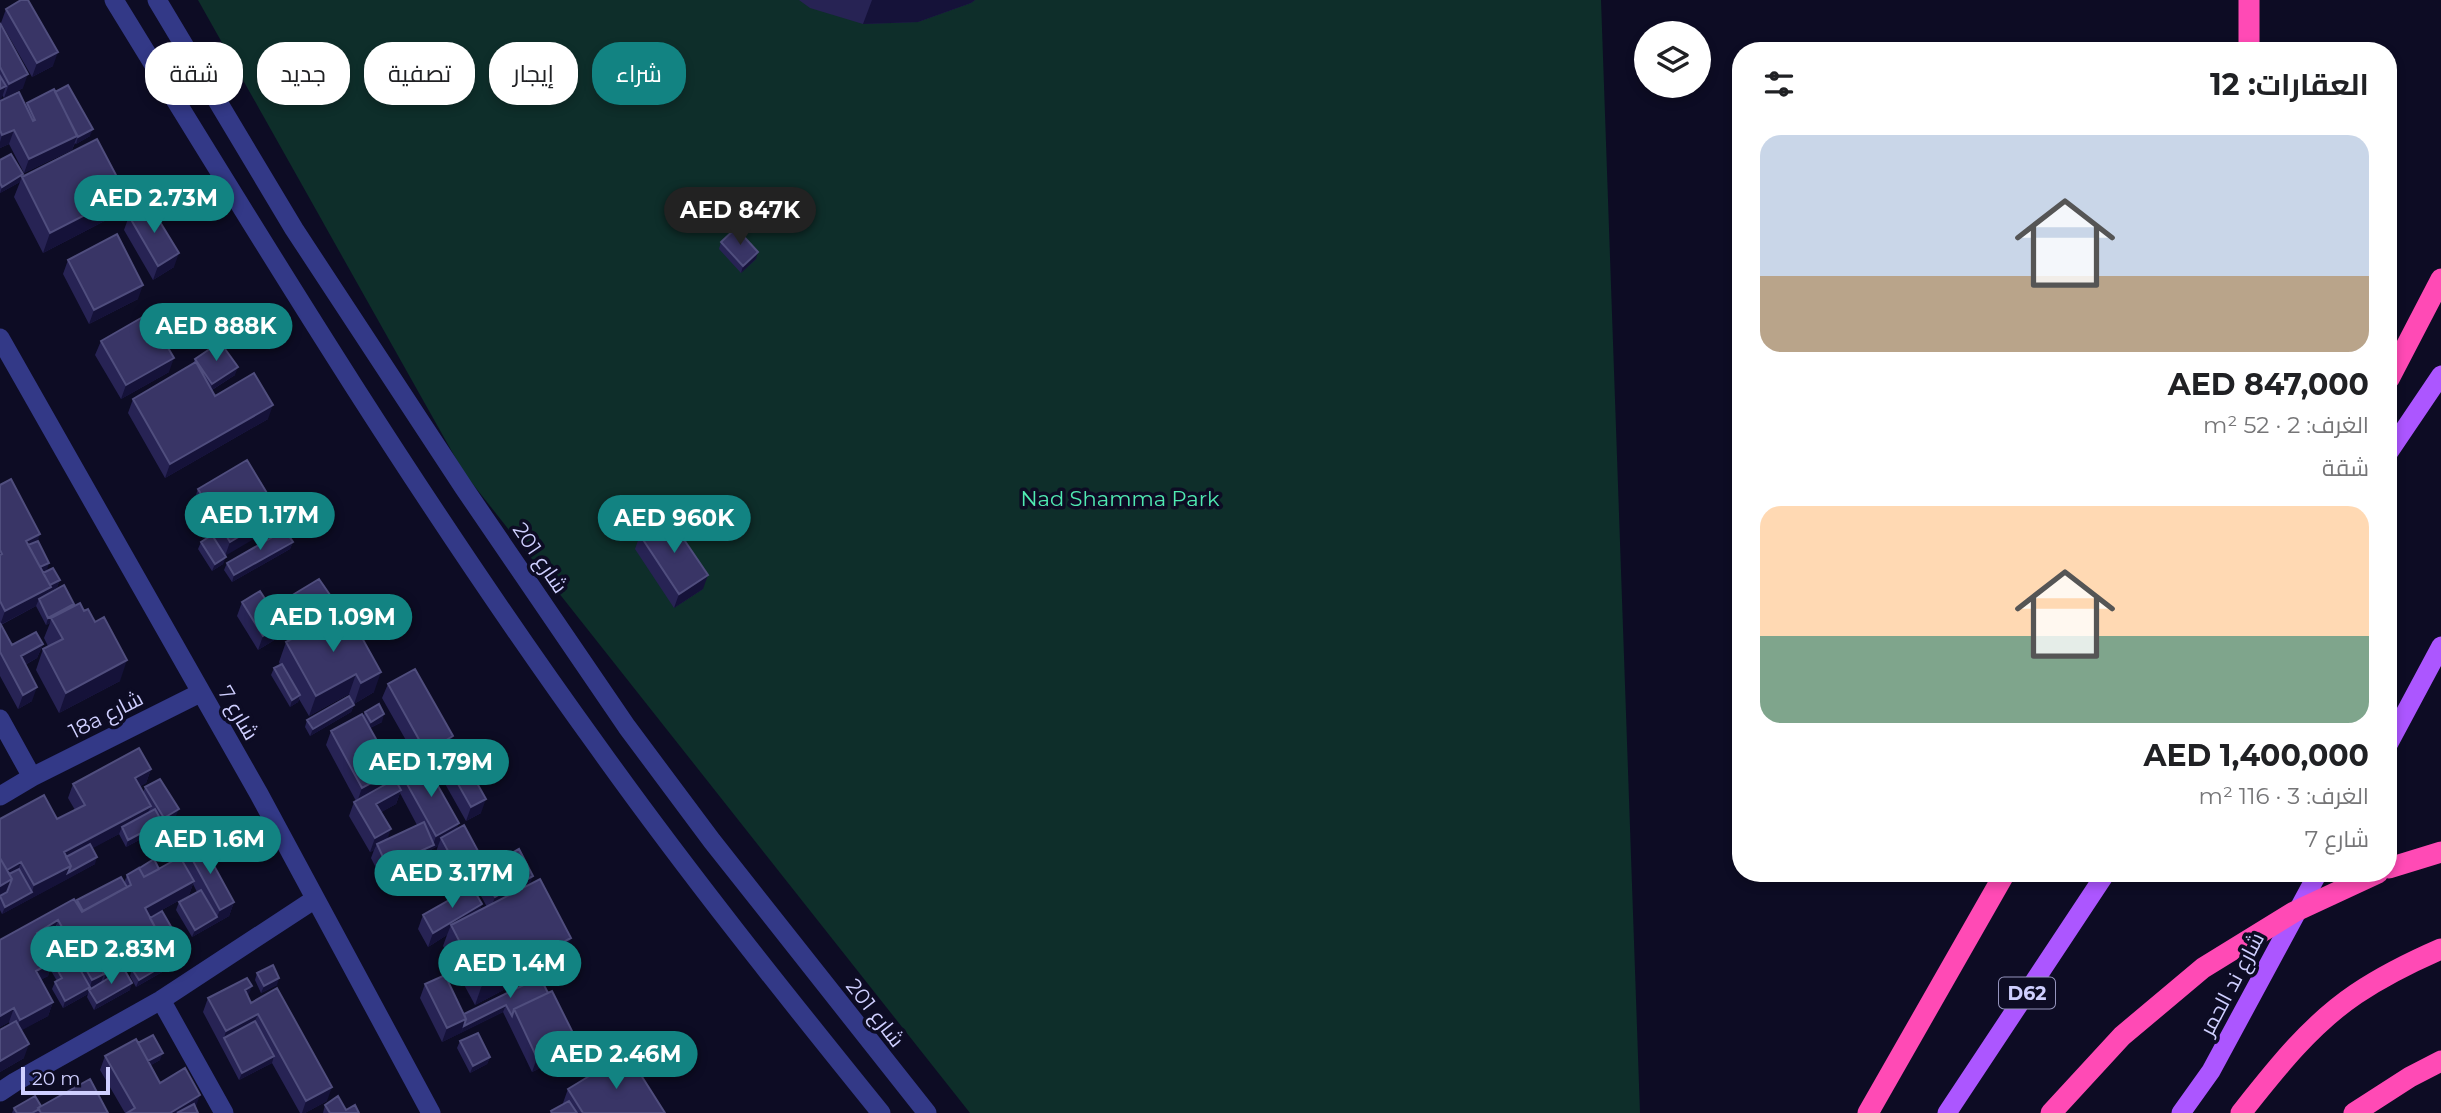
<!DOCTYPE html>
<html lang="ar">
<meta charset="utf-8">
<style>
body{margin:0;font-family:Montserrat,Cairo,sans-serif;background:#f2f2f2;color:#202124;direction:rtl;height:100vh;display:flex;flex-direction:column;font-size:26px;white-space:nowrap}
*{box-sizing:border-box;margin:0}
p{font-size:23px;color:#757577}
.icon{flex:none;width:38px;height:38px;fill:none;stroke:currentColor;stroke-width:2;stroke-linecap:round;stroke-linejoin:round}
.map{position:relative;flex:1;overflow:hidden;direction:ltr}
.details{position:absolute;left:1732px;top:42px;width:665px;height:840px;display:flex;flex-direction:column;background:#fff;border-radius:28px;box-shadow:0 4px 10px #0003;direction:rtl}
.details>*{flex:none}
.guide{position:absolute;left:21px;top:42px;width:665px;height:63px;direction:rtl;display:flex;gap:14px}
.controls{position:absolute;left:1634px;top:21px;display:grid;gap:14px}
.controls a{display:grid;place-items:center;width:77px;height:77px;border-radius:50%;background:#fff;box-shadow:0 4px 10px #0003;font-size:35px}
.scale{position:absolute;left:21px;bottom:18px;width:89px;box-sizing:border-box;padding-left:7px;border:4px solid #cfcfff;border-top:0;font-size:19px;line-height:24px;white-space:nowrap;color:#cfcfff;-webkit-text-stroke:5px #0d0c24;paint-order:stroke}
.price{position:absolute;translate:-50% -60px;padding:0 16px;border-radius:24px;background:#128382;color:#fff;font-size:23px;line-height:46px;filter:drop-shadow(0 2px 4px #0008)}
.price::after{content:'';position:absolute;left:50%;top:42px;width:21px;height:16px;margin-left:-10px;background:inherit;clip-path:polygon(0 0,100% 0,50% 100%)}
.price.selected{background:#222;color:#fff}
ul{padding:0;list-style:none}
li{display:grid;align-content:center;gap:14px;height:371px;padding:0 28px}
li span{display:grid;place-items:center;height:217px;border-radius:21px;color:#555}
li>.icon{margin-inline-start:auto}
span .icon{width:126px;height:126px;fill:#fffc;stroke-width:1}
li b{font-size:30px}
h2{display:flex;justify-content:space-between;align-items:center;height:84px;padding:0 28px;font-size:30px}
.chip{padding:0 24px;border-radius:28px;background:#fff;box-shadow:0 4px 10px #0003;font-size:24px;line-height:63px}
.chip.selected{background:#128382;color:#fff}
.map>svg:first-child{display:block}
</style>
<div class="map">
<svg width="2441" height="1113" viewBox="0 0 2441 1113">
<rect width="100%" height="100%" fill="#0d0c24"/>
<path fill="#0e2e2a" d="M198,0h1403l39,1113h-670l-506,-640z"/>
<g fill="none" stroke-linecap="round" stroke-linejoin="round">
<path stroke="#333987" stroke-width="19" d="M0,338l259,456 172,319
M0,719l32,58
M0,796l32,-19 168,-84
M161,1000l63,113
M0,1092l15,-10 146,-82 154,-101"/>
<path stroke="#333987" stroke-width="19" d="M114,0c155,253 310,507 484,747 90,126 186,246 283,366
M157,0l137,229 170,259 163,239 85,114 215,272"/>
<path stroke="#ac56ff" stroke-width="19" d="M2389,452l52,-77
M2389,743l52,-97
M1947,1113l159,-240
M2181,1113l30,-42 107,-198"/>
<path stroke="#ff4ab5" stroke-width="21" d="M2249,51v-51
M2389,379l52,-100
M2389,868l52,-16
M1868,1113l137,-240
M2241,1113c34,-43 69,-88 115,-119 27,-18 55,-32 85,-45
M2354,1113l56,-36 31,-16"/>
<path stroke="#ff4ab5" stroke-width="21" d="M2051,1113l71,-77 81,-68 91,-56 84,-39"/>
</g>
<path fill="#272354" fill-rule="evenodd" d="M799,0h176l-4,3 -53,19 -55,2 -53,-16z
M6,9l47,57 -21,11 -31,-54z
M0,23l23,65 -19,10 -2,-3 -2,6z
M0,101l25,6 2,-4 63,33 -14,8 -1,-1 -3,7 -48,23 -15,-29 -9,4z
M0,160l23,14 -1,3 96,37 -75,39 -29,-56 6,-15 -20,11z
M129,216l45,51 -21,13 -29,-50z
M721,242l35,17 -15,14 -22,-24z
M68,260l70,39 -49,25 -26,-50z
M101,341l68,31 -48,27 -26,-44z
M195,359l40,16 -23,15 3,6 53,23 -103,59 -37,-65 5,-14 60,-35z
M0,485l38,56 9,29 -4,2 17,8 -3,7 -8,5 -1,2 25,12 47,75 -61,32 -23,-43 7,-21 5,-3 -4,-8 6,-15 -4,2 -10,-19 -35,19 11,20 31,-1 -6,14 -12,7 7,36 -14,8 -18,-33z
M198,489l79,22 24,9 -24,14 -4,-7 -48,28 -2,9 -11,7 -14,-22 3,-7 11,-7 -19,-32z
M640,535l63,54 -29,19 -39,-59z
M293,542l-3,7 -58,33 -8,-12 3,-7z
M242,602l29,6 54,1 -67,41 -21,-34z
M346,609l28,83 -20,12 -5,-10 -40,22 -10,-17 -1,3 -8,5 -19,-32 3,-7 6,-3 -1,-3 7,-20z
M388,684l61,63 32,66 -15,8 -31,-55 3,-10 -13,7 32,66 26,40 47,15 34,74 -89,47 -32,-59 4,-11 -19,12 -10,-18 5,-14 59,-11 -3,7 8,-4 -12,-22 2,-5 -20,11 -21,-39 2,-6 -6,3 -3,10 -47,21 -11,-22 3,-8 -4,2 -21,-36 5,-14 2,-1 -30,-56 5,-14 32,-15 2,-4 17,10 -12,6 24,43 -4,10 9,5 3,-11 18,-10 -38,-67zM400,793l17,32 -30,14 -6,-27 15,-8z
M354,705l-3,7 -41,24 -5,-9 2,-7z
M151,769l-5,14 -6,3 3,7 2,-6 31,29 -15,9 -1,4 -34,18 -7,-13 -27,14 3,16 -93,50 -2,-4v-91h57l18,-9 -7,-12 5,-14z
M187,850l47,52 -5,14 -37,21 -16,-27 3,-8 18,-10 -4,-8 -4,11 -40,22 28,20 -2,7 -49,28 4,18 -36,20 -7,-13 1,-3 -25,14 -11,-19 3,-7 2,-1 -7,-12 -2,7 -8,4 13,22 -5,14 -27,14 3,28 -24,14v-42l10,-5 -1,-3 -9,5v-87l76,-37 1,-3 47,-17 3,-8 32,-6 24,-8z
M166,964l-2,7 -28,16 -6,-11 2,-7z
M257,973l20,12 -16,8 -6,-13z
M425,984l39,30 84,-21 28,46 -5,14 -39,19 -29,-60 -61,30 -22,-44z
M248,997l3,6 76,98 -22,12h-5l-28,-50 -33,17 -36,-68 5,-14z
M460,1041l30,16 -3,7 -17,9 -13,-25z
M138,1043l22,17 -9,5 9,18 36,25 2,5h-73l-25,-43 5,-14z
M568,1089l97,24h-115l1,-2 13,-7 -1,-1z
M325,1105l21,5 13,3h-36z
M41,1106l67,7h-96l2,-5z"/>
<path fill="#151239" d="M872,0h103l-4,3 -53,19 -55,2z
M58,52l-5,14 -21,11 5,-14z
M28,74l-5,14 -19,10 5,-14z
M6,86l-5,14 -1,1v-12z
M93,129l-3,7 -14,8 2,-7z
M14,130l-5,14 -9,4v-6l2,-7z
M77,136l-5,14 -48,23 5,-14z
M23,174l-3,8 -20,11 2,-6z
M126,194l-8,20 -75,39 7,-20z
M758,252l-2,7 -15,14 2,-7z
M179,253l-5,14 -21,13 5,-14z
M143,285l-5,14 -49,25 5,-14z
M174,358l-5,14 -48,27 5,-14z
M238,367l-3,8 -25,16 2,-7z
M273,405l-5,14 -103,59 5,-14z
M279,513l-5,14 -49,29 5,-14z
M304,513l-3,7 -24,14 2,-8z
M40,534l-5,14h-11l2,-7z
M293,542l-3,7 -58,33 2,-7z
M226,557l-3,7 -11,7 3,-7z
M49,563l-2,7 -14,7 3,-7z
M708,575l-5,14 -29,19 5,-14z
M60,580l-3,7 -8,5 -3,9 -7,-2 -3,7 -36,19 5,-14z
M330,595l-5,14 -67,41 5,-14z
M74,604l-3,7 -20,7 -1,5 -4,2 2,-7z
M43,644l-6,14 -22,12 6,-14z
M127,660l-7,21 -61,32 7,-20z
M381,672l-7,20 -20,12 7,-21z
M356,674l-7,20 -40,22 7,-20z
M37,687l-5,14 -14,8 5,-14z
M300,695l-2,7 -8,5 2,-7z
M354,705l-3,7 -41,24 3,-7z
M384,714l-2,8 -14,7 3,-7z
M453,736l-5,14 -8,2 -2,4 -17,10 5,-14z
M151,769l-5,14 -16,9 5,-14z
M394,771l-5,14 -32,17 5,-14z
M401,790l-5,14 -25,14 5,-14z
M486,799l-5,14 -15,8 5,-14z
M151,806l-6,14 -23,7 -3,7 -55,30v-12z
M179,809l-3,7 -15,9 3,-7z
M162,822l-2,7 -34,18 2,-7z
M459,823l-5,14 -13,1 -3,8 -6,3 -3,10 -47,21 5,-14 46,-21 3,-9z
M391,829l-5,14 -9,1 -3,6 -4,2 5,-14z
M97,857l-2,7 -29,16 2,-7z
M21,862l-5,14 -14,-4z
M485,864l-4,10 -1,-3 -3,9 -20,11 5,-14z
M71,866l-5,14 -64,34 3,-7 27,-15 2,-7z
M533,876l-5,14 -38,21 5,-14z
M12,879l-7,20 -5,-1v-12z
M194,881l-5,14 -49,27 5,-14z
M234,902l-5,14 -37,21 3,-7 22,-13 3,-7z
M482,904l-6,14 -25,7 -4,10 -19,12 5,-14z
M58,920l-5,14 -12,7 -4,-8z
M177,937l-2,7 -73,41 5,-14 55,-31z
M571,938l-7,20 -89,47 7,-20z
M53,962l-5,14 -17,9 5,-14z
M166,964l-2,7 -28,16 3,-7z
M104,974l-5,14 -10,2 -1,4 -25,14 2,-7 25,-14 2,-7z
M279,978l-2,7 -16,8 3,-7z
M132,983l-2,7 -36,20 3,-7z
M252,986l-5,14 -2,-10z
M53,1002l-5,14 -33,18 5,-14z
M506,1005l-3,7 -42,21 3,-7z
M14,1008l-5,14 -9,5v-11z
M258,1014l-6,14 -28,10 2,-7z
M466,1019l-5,14 -19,9 5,-14z
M576,1039l-5,14 -39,19 5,-14z
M29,1044l-5,14 -24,14v-11z
M163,1053l-3,7 -19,11 2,-7z
M274,1056l-2,7 -33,17 3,-7z
M490,1057l-3,7 -17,9 3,-7z
M332,1087l-5,14 -22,12h-3l4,-12z
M200,1095l-5,14 -6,4h-19z"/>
<path fill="#393566" stroke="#504e7e" stroke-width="2" d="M21,0h7l30,52 -21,11 -31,-54z
M0,23l28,51 -19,10 -9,-17z
M0,76l6,10 -6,3z
M68,85l25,44 -15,8 -23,-45z
M54,89l23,47 -48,23 -15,-29 -12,5 -2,-5v-29l19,-9 14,29 2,-1 -8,-17z
M97,139l29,55 -76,39 -28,-56z
M11,154l12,20 -21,13 -2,-4v-23z
M149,204l30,49 -21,13 -29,-50z
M736,228l22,24 -15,14 -22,-24z
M117,234l26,51 -49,25 -26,-50z
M148,314l26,44 -48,27 -25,-44z
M220,342l18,25 -26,17 -17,-25z
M196,362l19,34 39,-23 19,32 -103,59 -37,-65z
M247,460l32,53 -49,29 -32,-53z
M11,479l29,55 -14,7 25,46 -46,24 -5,-10v-46l2,-1 -2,-4v-65z
M297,500l7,13 -25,13 -3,-6 3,-7 -2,-2z
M668,516l40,59 -29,19 -39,-59z
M285,530l8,12 -59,33 -7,-12z
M212,535l14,22 -11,7 -14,-22z
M38,541l11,22 -9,4 -12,-22z
M53,568l7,12 -10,5 -7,-12z
M319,579l11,16 -67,41 -21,-34 18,-11 11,17z
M64,585l10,19 -26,14 -9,-19z
M80,603l4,8 4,-2 7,13 9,-5 23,43 -61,33 -23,-44 20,-10 -12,-21z
M346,609l35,63 -20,11 -5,-9 -40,22 -30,-54z
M0,623l12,22 24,-13 7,12 -22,12 16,31 -14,8 -23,-43z
M282,664l18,31 -8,5 -18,-32z
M415,669l38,67 -27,16 -38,-68z
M349,696l5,9 -41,24 -6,-9z
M379,704l5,10 -13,8 -6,-10z
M362,714l32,57 -32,17 -31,-57z
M455,744l31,55 -15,8 -31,-55z
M139,748l12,21 -16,9 16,28 -87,46 7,14 -37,19 -13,-23 -14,8 -7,-12v-39l44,-24 13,24 28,-14 -12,-21z
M425,763l34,60 -23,13 -34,-61z
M160,779l19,30 -15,9 -19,-31z
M395,779l6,11 -25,14 15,25 -16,9 -21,-36z
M155,809l7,13 -34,18 -6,-13z
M424,822l10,23 -47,21 -10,-22z
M464,825l21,39 -23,13 -21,-39z
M201,842l33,60 -14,8 -33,-60z
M90,844l7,13 -29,16 3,-7 -5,-9z
M519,849l14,27 -38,21 -15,-26z
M180,857l14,24 -49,27 17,32 -55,31 -18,-32 -3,2 18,33 -12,6 -34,-60 -21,13 16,29 -17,9 17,31 -33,18 -6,-12 -14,8v-76l74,-41 8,13 49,-27 -4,-10 12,-7 5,9z
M0,858l12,21 -12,7z
M154,859l5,10 -15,8 -5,-9 -1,1z
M19,869l13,23 -27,15 -5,-11 7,-4 5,-13 -3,-5z
M121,877l6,10 -44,24 -6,-11z
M540,879l31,59 -89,47 -31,-60z
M472,887l10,17 -49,29 -10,-18z
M201,890l16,27 -22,13 -16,-28z
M162,911l15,26 -17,10 2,-7 -12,-22z
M56,927l34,60 -25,14 -10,-19 7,-4 -23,-41z
M160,954l6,10 -27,16 -7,-11z
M273,965l6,13 -15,8 -7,-13z
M124,969l8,14 -35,20 -8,-13z
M445,975l21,44 -19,9 -22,-44z
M540,977l8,16 -34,16 -2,7 -6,-11 -42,21 2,-7 -2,-5z
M247,978l5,8 -7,4 6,13 26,-15 55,99 -26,14 -48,-87 -32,17 -18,-33z
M552,991l24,48 -39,19 -23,-49z
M16,1021l13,23 -29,17v-31z
M255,1021l19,35 -32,17 -18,-35z
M478,1033l12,24 -17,9 -13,-25z
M153,1035l10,18 -15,8 -10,-18z
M136,1039l24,44 25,-15 15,27 -30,18h-43l8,-5 -30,-52z
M627,1053l38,60h-82l-15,-24z
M90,1079l18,34h-67l-3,-5z
M35,1096l6,10 -3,2 1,1 -7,4h-15l-3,-5z
M338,1096l8,14 9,-5 4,8h-29l-5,-8z
M569,1101l8,12h-25l-1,-2z
M194,1104l4,9h-21z"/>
<g text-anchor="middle" stroke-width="7" stroke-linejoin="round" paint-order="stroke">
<rect fill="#0d0c24" stroke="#9594bd" stroke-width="2" x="1999" y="977.5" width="56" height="31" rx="5"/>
<g font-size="19" font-weight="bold" fill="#cfcfff">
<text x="2027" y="1000">D62</text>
</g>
<g font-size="21" fill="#50eab2" stroke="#0d0c24">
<text x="1120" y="506">Nad Shamma Park</text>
</g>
<g font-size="21" fill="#cfcfff" stroke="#0d0c24">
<text transform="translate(540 558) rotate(56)" y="7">شارع 201</text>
<text transform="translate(238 713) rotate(60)" y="7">شارع 7</text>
<text transform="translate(106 715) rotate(-27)" y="7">18a شارع</text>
<text transform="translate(2232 984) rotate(-62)" y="7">شارع ند الحمر</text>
<text transform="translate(875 1013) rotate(52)" y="7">شارع 201</text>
</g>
</g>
</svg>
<div class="controls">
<a><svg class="icon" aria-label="layers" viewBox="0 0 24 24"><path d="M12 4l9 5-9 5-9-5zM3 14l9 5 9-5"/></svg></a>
</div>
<div class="scale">20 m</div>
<b class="price" style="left:154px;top:235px">AED 2.73M</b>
<b class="price selected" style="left:740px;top:247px">AED 847K</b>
<b class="price" style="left:216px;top:363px">AED 888K</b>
<b class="price" style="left:260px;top:552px">AED 1.17M</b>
<b class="price" style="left:674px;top:555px">AED 960K</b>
<b class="price" style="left:333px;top:654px">AED 1.09M</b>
<b class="price" style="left:431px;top:799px">AED 1.79M</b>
<b class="price" style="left:210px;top:876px">AED 1.6M</b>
<b class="price" style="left:452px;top:910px">AED 3.17M</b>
<b class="price" style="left:111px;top:986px">AED 2.83M</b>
<b class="price" style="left:510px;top:1000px">AED 1.4M</b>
<b class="price" style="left:616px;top:1091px">AED 2.46M</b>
<div class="guide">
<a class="chip selected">شراء</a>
<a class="chip">إيجار</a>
<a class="chip">تصفية</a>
<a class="chip">جديد</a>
<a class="chip">شقة</a>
</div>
<section class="details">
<h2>العقارات: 12<svg class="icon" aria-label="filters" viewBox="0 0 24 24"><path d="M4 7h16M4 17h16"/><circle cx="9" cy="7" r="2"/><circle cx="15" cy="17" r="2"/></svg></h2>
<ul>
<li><span style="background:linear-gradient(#c9d6e8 65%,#b9a48a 0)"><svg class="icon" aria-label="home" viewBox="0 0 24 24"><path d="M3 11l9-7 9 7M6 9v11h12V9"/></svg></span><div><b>AED 847,000</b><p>الغرف: 2 · 52 m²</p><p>شقة</p></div></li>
<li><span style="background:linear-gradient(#ffd9b3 60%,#7fa58c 0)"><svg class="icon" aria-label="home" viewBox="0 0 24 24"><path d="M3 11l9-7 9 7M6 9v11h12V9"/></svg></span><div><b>AED 1,400,000</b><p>الغرف: 3 · 116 m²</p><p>شارع 7</p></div></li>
</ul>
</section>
</div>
